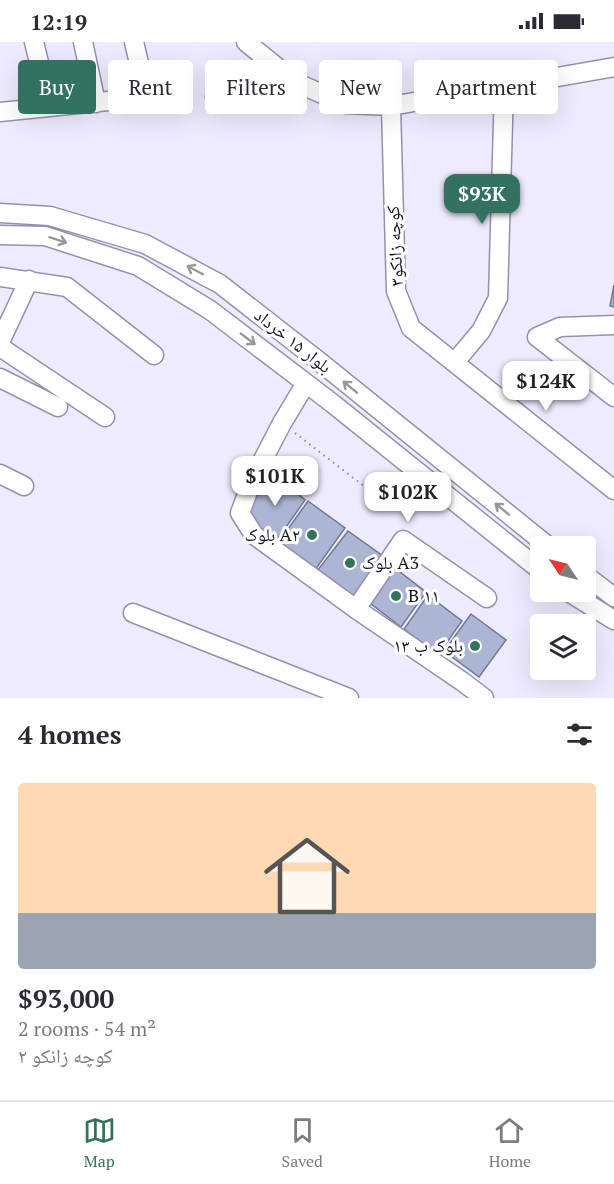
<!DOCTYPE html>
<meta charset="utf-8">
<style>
body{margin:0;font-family:"PT Serif","Noto Naskh Arabic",serif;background:#f7f7f7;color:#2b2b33;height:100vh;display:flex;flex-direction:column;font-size:22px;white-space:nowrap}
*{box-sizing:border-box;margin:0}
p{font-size:20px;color:#7c7c81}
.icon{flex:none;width:33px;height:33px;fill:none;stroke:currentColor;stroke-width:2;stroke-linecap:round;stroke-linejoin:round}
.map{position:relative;height:656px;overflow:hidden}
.panel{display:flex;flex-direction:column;background:#fff;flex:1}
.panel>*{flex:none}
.top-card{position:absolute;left:18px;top:18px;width:579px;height:54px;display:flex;gap:12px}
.needle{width:39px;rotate:305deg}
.controls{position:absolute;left:530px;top:494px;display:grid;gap:12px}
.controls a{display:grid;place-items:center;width:66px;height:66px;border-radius:6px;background:#fff;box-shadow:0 6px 24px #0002;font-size:30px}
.price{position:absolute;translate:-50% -51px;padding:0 14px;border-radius:12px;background:#fff;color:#222;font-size:20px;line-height:39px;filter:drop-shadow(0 2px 3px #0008)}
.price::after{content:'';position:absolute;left:50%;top:36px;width:18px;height:14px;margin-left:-9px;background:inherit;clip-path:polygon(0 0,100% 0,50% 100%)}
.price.on{background:#337260;color:#fff}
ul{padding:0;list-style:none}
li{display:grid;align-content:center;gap:12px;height:318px;padding:0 18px}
li span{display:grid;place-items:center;height:186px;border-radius:6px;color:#555}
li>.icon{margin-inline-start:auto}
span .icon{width:108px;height:108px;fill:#fffc;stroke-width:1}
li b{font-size:26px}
h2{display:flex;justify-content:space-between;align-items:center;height:72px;padding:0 18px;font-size:26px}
.tag{padding:0 21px;border-radius:6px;background:#fff;box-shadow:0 6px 24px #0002;font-size:21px;line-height:54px}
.tag.on{background:#337260;color:#fff}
.status{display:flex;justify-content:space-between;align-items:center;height:42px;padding:0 30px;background:#fff;direction:ltr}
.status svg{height:16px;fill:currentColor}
.tab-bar{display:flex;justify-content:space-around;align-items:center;height:84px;border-top:2px solid #e1e1e2;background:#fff;font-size:16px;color:#7c7c81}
.tab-bar a{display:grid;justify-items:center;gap:3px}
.tab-bar .on{color:#337260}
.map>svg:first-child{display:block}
</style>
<div class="status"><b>12:19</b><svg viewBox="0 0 49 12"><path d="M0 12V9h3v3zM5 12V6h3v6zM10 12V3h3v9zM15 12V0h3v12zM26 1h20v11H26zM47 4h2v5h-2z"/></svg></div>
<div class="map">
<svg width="614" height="656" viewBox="0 0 614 656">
<rect width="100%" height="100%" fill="#efebfe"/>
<path fill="#acb5d3" stroke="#6f7893" stroke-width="1.5" d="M614,243v22l-4,-1z
M273,431l32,27 -28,40 -33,-24z
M308,459l37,27 -30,42 -37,-27z
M348,489l35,25 -30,41 -36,-26z
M391,523l35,27 -25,35 -35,-27z
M428,553l34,26 -24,34 -34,-26z
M471,572l35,26 -27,37 -35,-26z"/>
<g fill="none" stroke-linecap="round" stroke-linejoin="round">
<g stroke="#9790ad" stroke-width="21">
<path id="minor" d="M34,0l16,65
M83,0l13,61
M246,0l49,40 50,22 46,2 223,-39
M215,55l80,-15
M391,64l5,185 15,37 203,162
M0,70l147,-15 -13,-55
M0,171l50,3 95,28 75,40 100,78 228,184
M0,193l45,1 93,30 72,44 122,93 208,167
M0,235l67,10 87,68
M614,283l-54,2 -23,10 77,60
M0,300l29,-62
M0,305l105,70
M455,320l26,-31 17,-33 6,-211
M0,336l58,29
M306,341l-24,40 -30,58 -12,32 14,22 102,74 107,73 21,16
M0,432l24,12
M585,533l29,22
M567,549l47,29
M356,567l47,-69 84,58
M133,571l216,85"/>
</g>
<path stroke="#8f8b9a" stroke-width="2" stroke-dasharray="1.5 4.5" stroke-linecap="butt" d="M295,391l100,77"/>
<use href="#minor" stroke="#fff" stroke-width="18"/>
</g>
<defs><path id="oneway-shaft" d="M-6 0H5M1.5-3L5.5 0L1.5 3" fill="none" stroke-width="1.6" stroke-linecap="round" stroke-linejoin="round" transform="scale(1.5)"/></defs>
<g stroke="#97969b">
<use href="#oneway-shaft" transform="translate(58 198) rotate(18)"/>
<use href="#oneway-shaft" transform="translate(195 228) rotate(-152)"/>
<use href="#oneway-shaft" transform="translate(248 297) rotate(37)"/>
<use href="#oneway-shaft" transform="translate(350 345) rotate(-141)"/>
<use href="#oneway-shaft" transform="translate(502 467) rotate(-141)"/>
</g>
<g fill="#337260" stroke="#fff" stroke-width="2">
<circle cx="312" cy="493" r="6"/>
<circle cx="350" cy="521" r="6"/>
<circle cx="396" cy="554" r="6"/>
<circle cx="475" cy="604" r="6"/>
</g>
<g text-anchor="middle" stroke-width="6" stroke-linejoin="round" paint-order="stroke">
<g font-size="18" fill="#181520" stroke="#fff">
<text transform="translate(395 204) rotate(-93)" y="6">کوچه زانکو۳</text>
<text transform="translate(293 299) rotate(38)" y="6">بلوار ۱۵ خرداد</text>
</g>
<g font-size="18" fill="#181520" stroke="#fff" text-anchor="end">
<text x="300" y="499">بلوک A۲</text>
<text x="362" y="527" text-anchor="start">بلوک A3</text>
<text x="408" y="560" text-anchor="start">B ۱۱</text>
<text x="463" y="610">بلوک ب ۱۳</text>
</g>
</g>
</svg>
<div class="controls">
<a><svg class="needle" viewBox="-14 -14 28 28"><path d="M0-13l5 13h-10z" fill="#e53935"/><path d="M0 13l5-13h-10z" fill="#7c7c81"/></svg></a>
<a><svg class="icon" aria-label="layers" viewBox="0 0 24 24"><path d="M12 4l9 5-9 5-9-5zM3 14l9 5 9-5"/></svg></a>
</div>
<b class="price on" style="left:482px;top:183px">$93K</b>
<b class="price" style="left:546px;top:370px">$124K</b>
<b class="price" style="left:275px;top:465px">$101K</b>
<b class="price" style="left:408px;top:481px">$102K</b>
<div class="top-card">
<a class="tag on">Buy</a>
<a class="tag">Rent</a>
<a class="tag">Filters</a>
<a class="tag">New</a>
<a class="tag">Apartment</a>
</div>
</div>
<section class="panel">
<h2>4 homes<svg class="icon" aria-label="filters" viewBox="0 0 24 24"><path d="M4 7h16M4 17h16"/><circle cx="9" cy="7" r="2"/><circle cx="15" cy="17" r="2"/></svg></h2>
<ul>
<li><span style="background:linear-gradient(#ffd9b3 70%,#9aa5b1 0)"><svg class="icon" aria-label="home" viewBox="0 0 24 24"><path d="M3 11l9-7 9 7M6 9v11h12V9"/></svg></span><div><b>$93,000</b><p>2 rooms · 54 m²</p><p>کوچه زانکو ۲</p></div></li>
</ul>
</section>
<nav class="tab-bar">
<a class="on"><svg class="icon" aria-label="map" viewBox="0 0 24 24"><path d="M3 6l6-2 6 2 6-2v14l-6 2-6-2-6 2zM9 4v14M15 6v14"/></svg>Map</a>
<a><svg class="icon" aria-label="saved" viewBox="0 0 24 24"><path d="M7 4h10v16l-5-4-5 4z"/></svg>Saved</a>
<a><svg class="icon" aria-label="home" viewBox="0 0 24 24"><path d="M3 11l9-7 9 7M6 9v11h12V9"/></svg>Home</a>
</nav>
